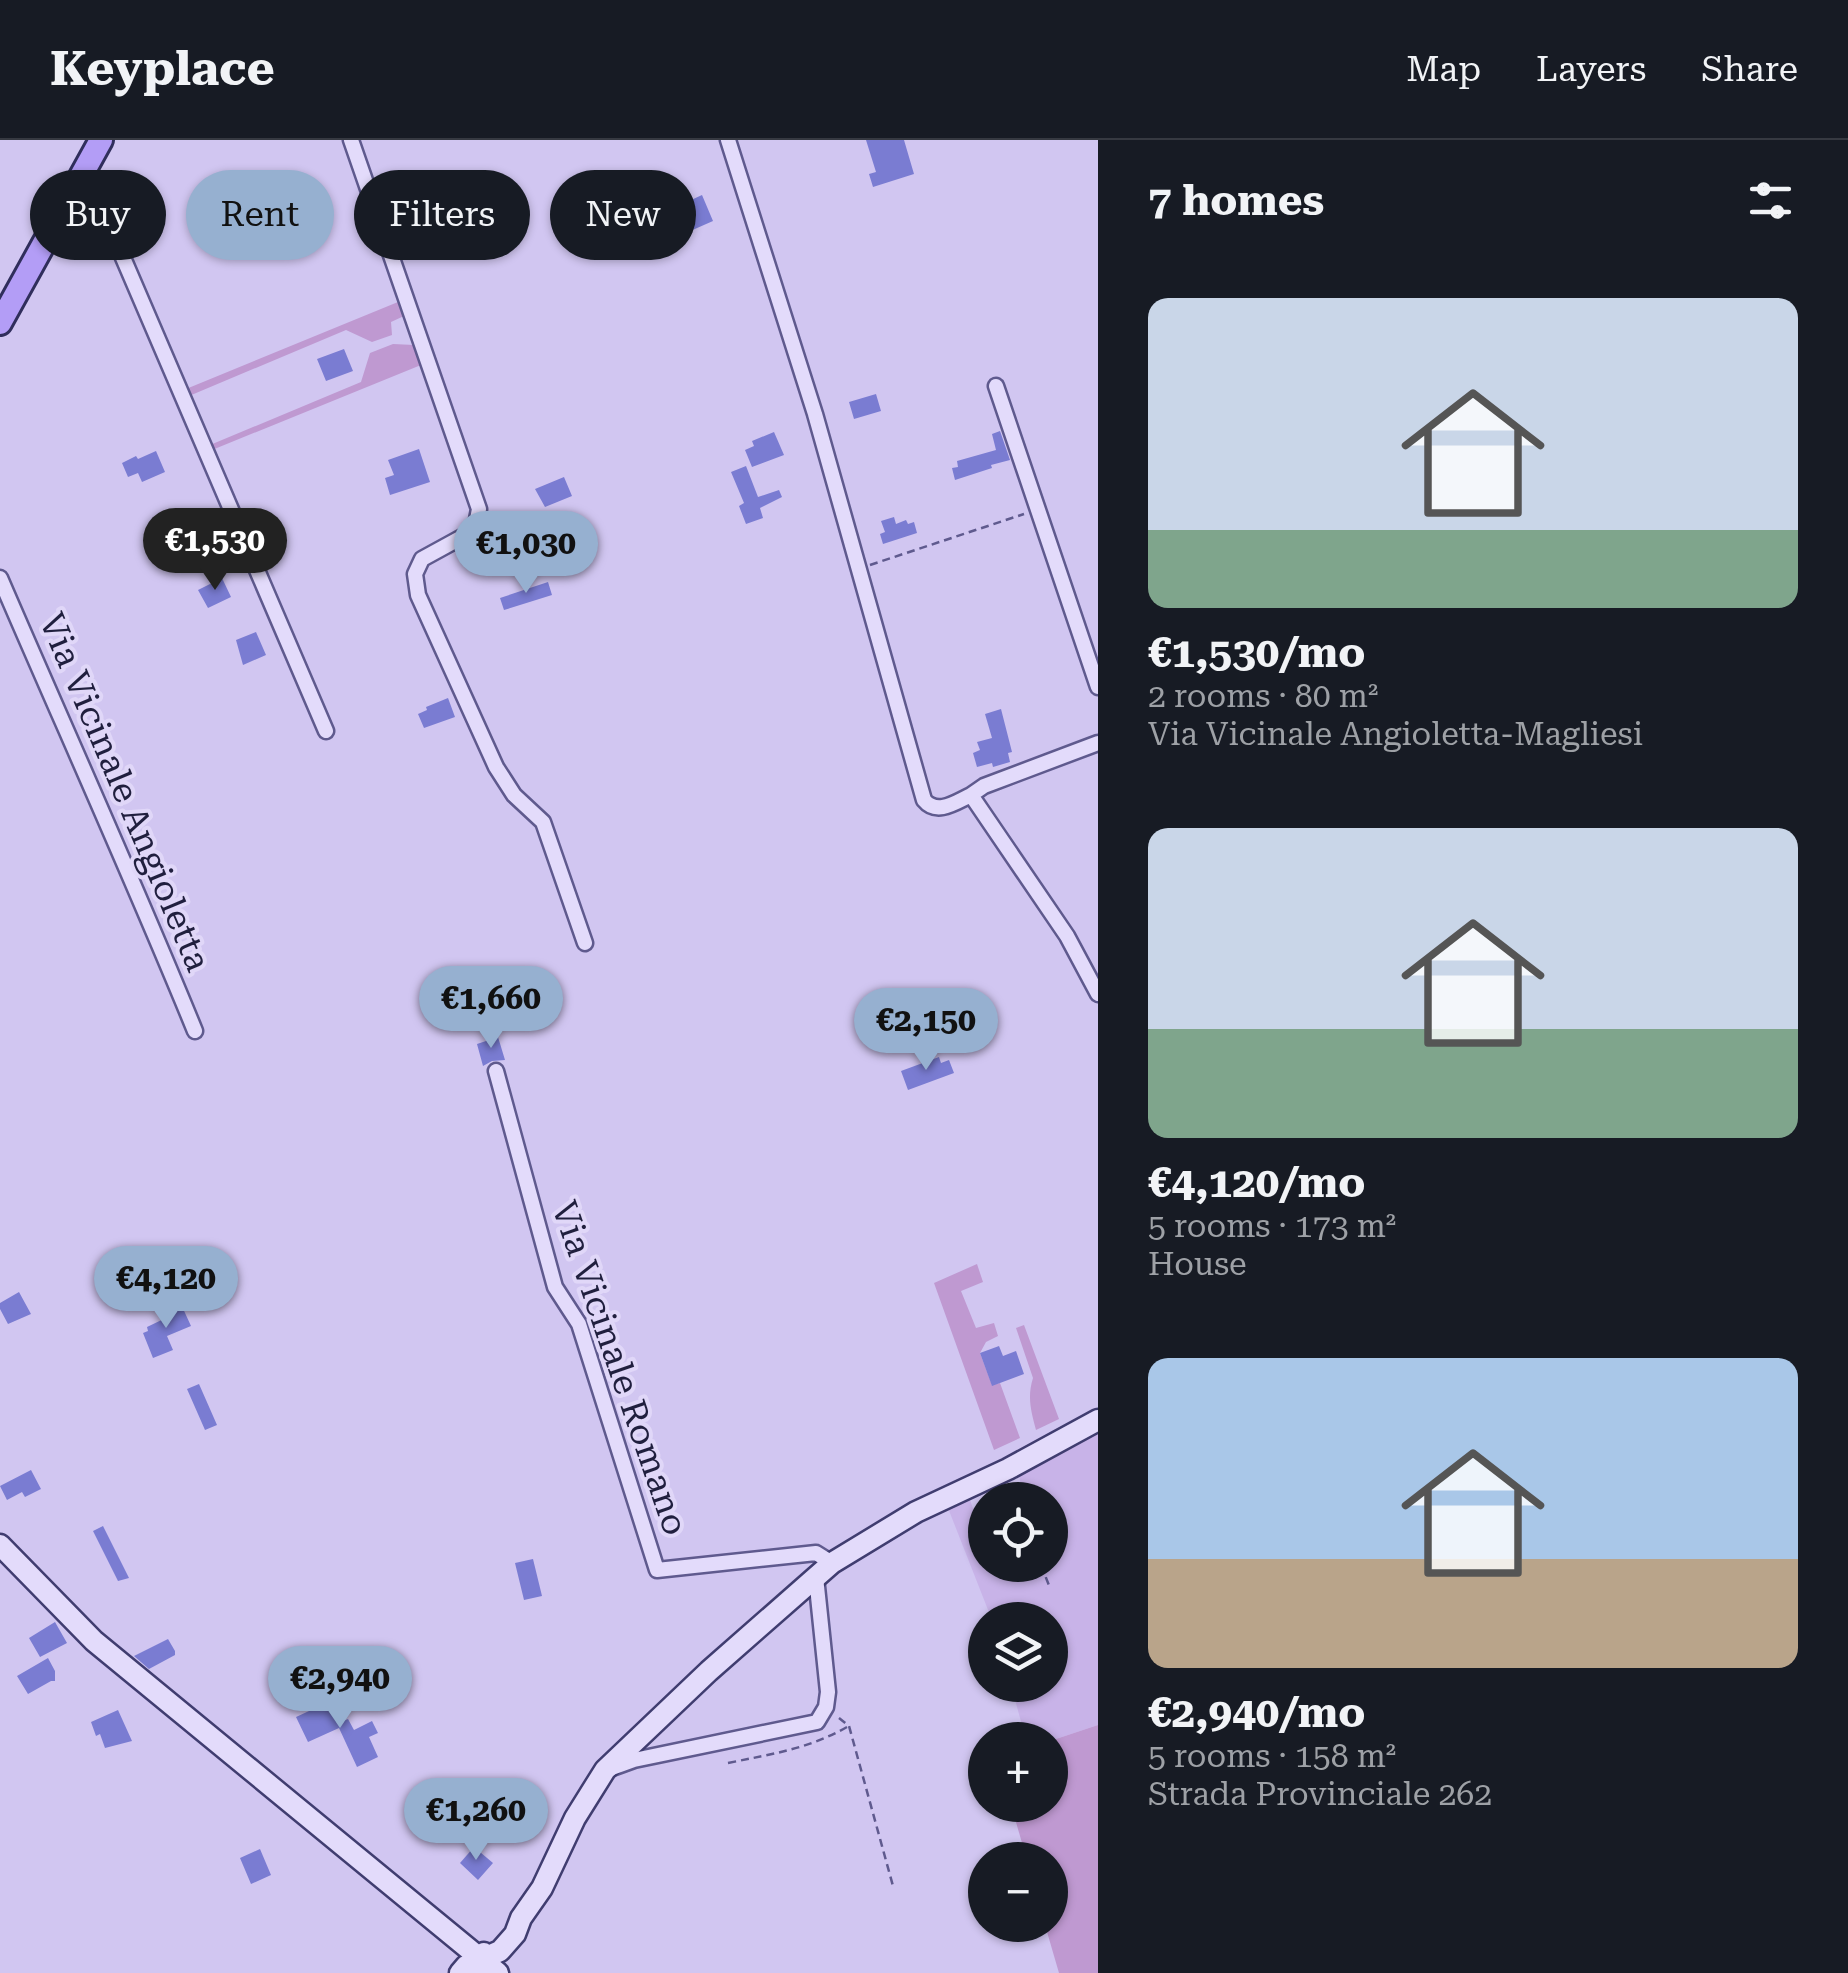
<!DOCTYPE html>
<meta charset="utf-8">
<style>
body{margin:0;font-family:"Roboto Serif",serif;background:#242831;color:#f1f3f6;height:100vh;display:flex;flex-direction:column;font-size:38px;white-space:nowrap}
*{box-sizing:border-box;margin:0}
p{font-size:32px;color:#9ea1a6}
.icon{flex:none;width:55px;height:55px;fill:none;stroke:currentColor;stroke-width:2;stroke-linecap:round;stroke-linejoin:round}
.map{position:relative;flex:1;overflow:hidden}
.sheet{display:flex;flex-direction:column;background:#171b24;width:750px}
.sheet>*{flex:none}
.guide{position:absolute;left:30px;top:30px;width:918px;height:90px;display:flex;gap:20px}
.tools{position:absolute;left:968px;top:1342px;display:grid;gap:20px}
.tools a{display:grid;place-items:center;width:100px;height:100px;border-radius:50%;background:#171b24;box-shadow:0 2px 8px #0004;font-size:50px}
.price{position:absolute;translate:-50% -85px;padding:0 22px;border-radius:35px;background:#96b0d0;color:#111;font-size:32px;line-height:65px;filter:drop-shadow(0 2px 5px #0008)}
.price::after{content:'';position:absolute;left:50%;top:60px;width:30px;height:22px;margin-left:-15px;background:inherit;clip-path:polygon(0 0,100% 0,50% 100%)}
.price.current{background:#222;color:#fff}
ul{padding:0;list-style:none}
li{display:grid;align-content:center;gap:20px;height:530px;padding:0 50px}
li span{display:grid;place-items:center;height:310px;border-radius:20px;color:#555}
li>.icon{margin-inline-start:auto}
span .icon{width:180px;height:180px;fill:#fffc;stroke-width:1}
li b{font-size:42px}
h2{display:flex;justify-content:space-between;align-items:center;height:120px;padding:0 50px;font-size:42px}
.tag{padding:0 35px;border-radius:45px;background:#171b24;box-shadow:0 2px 8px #0004;font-size:35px;line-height:90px}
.tag.current{background:#96b0d0;color:#111}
header{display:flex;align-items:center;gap:60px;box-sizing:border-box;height:140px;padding:0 50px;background:#171b24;border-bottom:2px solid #363941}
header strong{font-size:48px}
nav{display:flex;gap:55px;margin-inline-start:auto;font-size:35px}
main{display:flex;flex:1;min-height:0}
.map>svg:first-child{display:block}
</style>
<header>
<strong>Keyplace</strong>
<nav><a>Map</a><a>Layers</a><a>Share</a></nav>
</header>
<main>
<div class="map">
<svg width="1098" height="1833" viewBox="0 0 1098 1833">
<rect width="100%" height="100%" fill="#d1c6f1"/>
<path fill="#c8b3e8" d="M1098,1292v293l-48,16 -24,-1 -15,-55h39v-65h-58l-44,-112 21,-11 16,46v22h65v-65h-27l-4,-26 59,-29z"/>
<path fill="#bf99d1" d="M398,162l6,14 -13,6 1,13 -20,7 -26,-12 -157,66 -3,-7z
M393,204l21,1 7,20 -209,85 -2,-5 151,-63 9,-29z
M977,1124l6,18 -22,9 15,37 18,-5 4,13 -12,6 -6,11 12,32 8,-2 20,55 -26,12 -60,-167z
M1024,1185l35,94 -23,11c-5,-19 -9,-33 -3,-52l-17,-50z
M1098,1585v248h-39l-14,-48h5v-65h-23l-16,-55h39v-64z"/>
<path fill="#7a7cd2" d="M866,0h38l10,34 -41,13 -4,-13 7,-2z
M702,55l11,26 -25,11 -12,-25z
M344,209l9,22 -27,10 -9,-22z
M876,254l5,17 -27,8 -5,-17z
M1000,291l10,29 -19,5 1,3 -37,12 -3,-12 6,-1 -1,-6 39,-11 -4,-16z
M774,292l10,23 -32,12 -7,-17 9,-4 -2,-5z
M419,309l11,33 -40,13 -5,-17 9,-3 -6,-15z
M156,311l9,21 -23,10 -4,-9 -10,4 -6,-14 14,-7 2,3z
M746,326l12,31 21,-7 3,7 -22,11 3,10 -17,6 -7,-18 5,-3 -13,-31z
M564,337l8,19 -27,11 -10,-18z
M894,377l2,7 10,-4 2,4 6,-2 3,11 -34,11 -3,-10 5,-2 -4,-11z
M222,438l9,19 -23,11 -10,-18z
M548,442l4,13 -48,15 -4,-12z
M256,492l10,23 -23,10 -7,-25z
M448,558l7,19 -31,11 -6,-14 9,-4 -1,-3z
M1001,569l11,43 -4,1 2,9 -17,5 -1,-4 -15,4 -4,-14 7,-3 -3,-8 15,-4 -7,-24z
M498,897l7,23 -13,1 -9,5 -6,-22z
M939,917l2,6 8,-3 5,13 -46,17 -7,-19z
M19,1152l12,22 -23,10 -8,-15v-6z
M180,1162l11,24 -24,10 6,14 -20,8 -10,-25 5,-2 -1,-4 25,-12 -4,-7z
M999,1206l4,10 13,-5 8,23 -32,12 -12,-33z
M199,1244l18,41 -12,5 -18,-41z
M31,1330l10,19 -16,8 -3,-5 -15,8 -7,-14z
M103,1386l26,52 -11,3 -25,-50z
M533,1419l9,37 -18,4 -9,-37z
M55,1482l12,21 -27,14 -11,-19z
M168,1499l7,12v4l-26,14 -15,-13z
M48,1518l7,13v10h-4l-23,13 -11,-18z
M333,1560l10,21 5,-2 6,11 18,-9 6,12 -9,4 9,20 -21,10 -18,-39 -31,14 -12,-25z
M118,1570l14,31 -27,7 -5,-14 -4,2 -5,-14z
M474,1707l19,16 -15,17 -18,-17z
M260,1709l11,26 -20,9 -11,-26z"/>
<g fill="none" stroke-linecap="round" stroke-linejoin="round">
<g stroke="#5f5a8e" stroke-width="19">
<path id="street" d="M351,0l128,369 -4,21 -53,29 -7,15 3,21 78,172 18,28 29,27 42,121
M728,0l87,274 109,386c13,16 32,2 47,-5l96,141 31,58
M85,29l241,562
M996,246l102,301
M0,438c65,151 133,301 195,453
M971,655l13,-9 114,-43
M496,931l59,216 24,37 78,246 159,-17 16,10
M612,1628l22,-8 183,-38 9,-15 2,-15 -12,-115"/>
</g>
<g stroke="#403d70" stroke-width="25">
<path id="secondary" d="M0,1405l94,96 404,332
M460,1833l6,-7 16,-7 2,-6
M477,1833l5,-14 18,-8 15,-17 6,-16 21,-30 33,-70 30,-48 104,-99 107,-94 16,-14 84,-51 92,-43 90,-49"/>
</g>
<g stroke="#302e5c" stroke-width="28">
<path id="primary" d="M0,183l101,-183"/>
</g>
<path stroke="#5f5a8e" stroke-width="2.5" stroke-dasharray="8 5" stroke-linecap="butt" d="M870,425l154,-51
M1013,1344l5,16
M1041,1425l9,23
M839,1578l10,8 44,160
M728,1623c44,-9 80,-14 119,-36"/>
<use href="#street" stroke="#e3dbfb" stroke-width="14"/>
<use href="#secondary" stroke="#e3dbfb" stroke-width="20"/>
<use href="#primary" stroke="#b39df6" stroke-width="22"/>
</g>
<g text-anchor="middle" stroke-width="8" stroke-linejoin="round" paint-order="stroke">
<g font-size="35" fill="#201f3e" stroke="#e0d7f8">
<text transform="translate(125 652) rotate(67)" y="12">Via Vicinale Angioletta</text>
<text transform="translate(620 1228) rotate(71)" y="12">Via Vicinale Romano</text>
</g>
</g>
</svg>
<div class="tools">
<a><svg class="icon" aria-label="locate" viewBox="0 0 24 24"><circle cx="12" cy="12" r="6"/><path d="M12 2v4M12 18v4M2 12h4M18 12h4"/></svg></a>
<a><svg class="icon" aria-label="layers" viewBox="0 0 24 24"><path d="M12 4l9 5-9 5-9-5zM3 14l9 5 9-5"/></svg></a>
<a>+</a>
<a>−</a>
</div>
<b class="price current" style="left:215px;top:453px">€1,530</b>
<b class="price" style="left:526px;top:456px">€1,030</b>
<b class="price" style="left:491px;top:911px">€1,660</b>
<b class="price" style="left:926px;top:933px">€2,150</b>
<b class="price" style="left:166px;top:1191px">€4,120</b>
<b class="price" style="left:340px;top:1591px">€2,940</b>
<b class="price" style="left:476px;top:1723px">€1,260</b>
<div class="guide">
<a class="tag">Buy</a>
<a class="tag current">Rent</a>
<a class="tag">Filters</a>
<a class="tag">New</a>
</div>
</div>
<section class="sheet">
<h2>7 homes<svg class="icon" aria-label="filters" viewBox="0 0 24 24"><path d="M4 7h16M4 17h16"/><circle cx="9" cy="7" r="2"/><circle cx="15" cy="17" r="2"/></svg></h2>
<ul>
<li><span style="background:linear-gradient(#c9d6e8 75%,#7fa58c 0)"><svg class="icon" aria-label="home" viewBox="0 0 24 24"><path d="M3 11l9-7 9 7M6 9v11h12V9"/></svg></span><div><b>€1,530/mo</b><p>2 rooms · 80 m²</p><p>Via Vicinale Angioletta-Magliesi</p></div></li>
<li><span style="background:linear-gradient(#c9d6e8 65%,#7fa58c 0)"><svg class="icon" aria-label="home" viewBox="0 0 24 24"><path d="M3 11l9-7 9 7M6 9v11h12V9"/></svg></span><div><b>€4,120/mo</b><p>5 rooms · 173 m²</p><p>House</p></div></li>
<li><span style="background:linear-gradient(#a9c7e8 65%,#b9a48a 0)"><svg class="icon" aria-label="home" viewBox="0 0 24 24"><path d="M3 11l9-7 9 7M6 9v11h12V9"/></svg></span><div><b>€2,940/mo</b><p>5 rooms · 158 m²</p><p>Strada Provinciale 262</p></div></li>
</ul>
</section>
</main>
